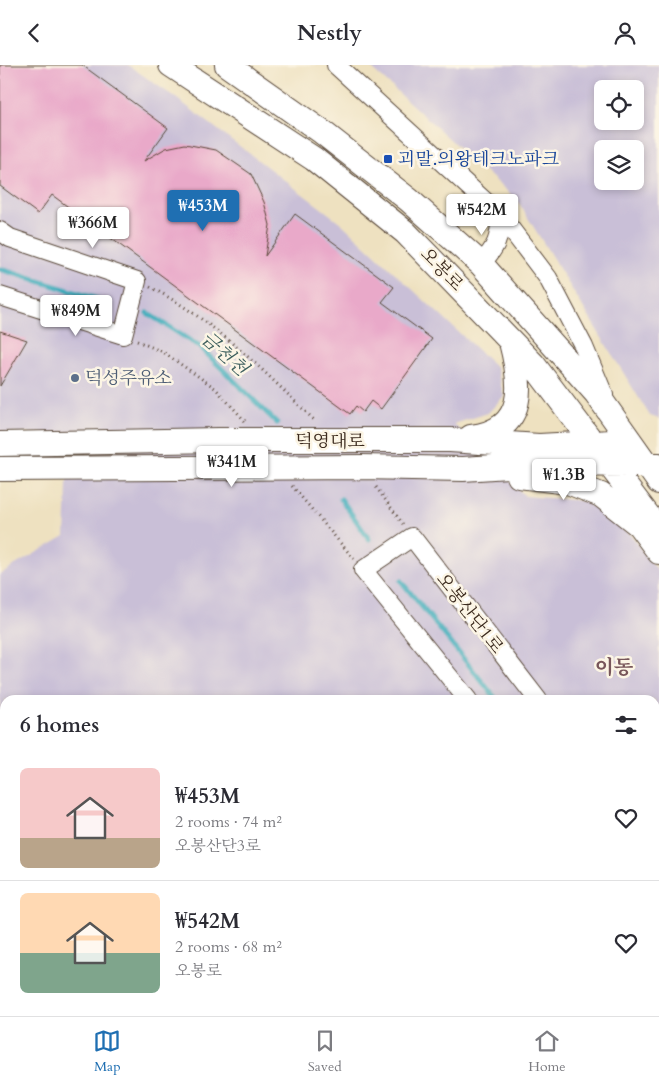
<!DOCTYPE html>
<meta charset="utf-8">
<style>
body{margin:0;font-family:Cardo,"Noto Serif KR",serif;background:#f2f2f3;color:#2b2b33;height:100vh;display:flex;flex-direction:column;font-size:19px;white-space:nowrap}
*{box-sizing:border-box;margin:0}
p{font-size:16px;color:#7c7c81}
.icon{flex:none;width:28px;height:28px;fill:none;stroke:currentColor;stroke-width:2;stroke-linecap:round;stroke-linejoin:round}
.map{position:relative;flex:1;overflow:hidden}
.side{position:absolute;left:0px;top:630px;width:660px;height:321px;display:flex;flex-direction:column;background:#fff;border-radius:15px 15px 0 0;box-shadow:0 2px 8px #0003}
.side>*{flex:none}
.controls{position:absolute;left:594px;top:15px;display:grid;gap:10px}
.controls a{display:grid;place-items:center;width:50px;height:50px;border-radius:8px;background:#fff;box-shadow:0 2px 8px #0003;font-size:25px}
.price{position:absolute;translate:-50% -42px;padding:0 11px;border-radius:5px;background:#fff;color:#222;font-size:16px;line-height:32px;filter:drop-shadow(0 1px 2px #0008)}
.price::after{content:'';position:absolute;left:50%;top:30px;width:15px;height:11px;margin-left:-8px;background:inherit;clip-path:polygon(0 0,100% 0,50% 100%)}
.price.current{background:#1f6fb2;color:#fff}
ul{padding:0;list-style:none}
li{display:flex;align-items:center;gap:15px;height:125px;padding:0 20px}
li+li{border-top:1px solid #e1e1e2}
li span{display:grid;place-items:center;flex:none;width:140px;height:100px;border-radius:8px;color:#555}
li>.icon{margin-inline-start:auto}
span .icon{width:60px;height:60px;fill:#fffc;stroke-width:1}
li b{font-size:21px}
h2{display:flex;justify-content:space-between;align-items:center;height:60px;padding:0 20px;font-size:21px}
header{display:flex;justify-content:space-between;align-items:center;height:65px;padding:0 20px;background:#fff;font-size:22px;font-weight:600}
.tabs{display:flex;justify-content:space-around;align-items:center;height:70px;border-top:1px solid #e1e1e2;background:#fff;font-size:14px;color:#7c7c81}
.tabs a{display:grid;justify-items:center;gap:2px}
.tabs .current{color:#1f6fb2}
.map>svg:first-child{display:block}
</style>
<header><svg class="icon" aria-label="back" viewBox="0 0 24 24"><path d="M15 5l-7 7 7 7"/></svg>Nestly<svg class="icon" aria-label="person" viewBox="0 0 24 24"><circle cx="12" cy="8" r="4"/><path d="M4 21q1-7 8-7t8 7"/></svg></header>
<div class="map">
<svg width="659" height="951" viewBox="0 0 659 951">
<rect width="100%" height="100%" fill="#fcf5e5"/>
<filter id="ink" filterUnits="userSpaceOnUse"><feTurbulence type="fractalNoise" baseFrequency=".02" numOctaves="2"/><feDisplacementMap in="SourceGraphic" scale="10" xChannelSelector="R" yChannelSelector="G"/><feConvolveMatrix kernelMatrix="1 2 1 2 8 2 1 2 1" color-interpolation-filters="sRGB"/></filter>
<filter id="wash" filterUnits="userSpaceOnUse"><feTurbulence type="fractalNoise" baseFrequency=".0096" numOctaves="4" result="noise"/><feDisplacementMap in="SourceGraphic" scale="20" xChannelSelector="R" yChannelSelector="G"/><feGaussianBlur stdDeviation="1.12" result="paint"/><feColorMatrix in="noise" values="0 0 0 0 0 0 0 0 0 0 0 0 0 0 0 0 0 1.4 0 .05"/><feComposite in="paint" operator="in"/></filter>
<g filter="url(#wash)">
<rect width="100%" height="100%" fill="#eee1c0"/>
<path fill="#c9bfd7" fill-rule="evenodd" d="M0,0h128l52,36 161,122 155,144 8,29 -16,17 -34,11 71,72 60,5 46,34 28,38v443h-659v-442l65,-38 4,-102 -69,-1zM5,635h650v311h-650z
M368,0h291v354l-9,-3 -133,-216zM602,24h33v32h-33zM602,84h33v32h-33z"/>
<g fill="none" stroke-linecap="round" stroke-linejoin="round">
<path stroke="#3eabbc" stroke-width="5" d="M0,204l97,30
M147,248l53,34 77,76
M341,434l28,40
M401,516l96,119
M655,773l4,5"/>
</g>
<g id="blocks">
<path fill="#e9a9c9" d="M0,0h82l86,63 -24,33 22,-13 19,-4 31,6 35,24 13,28 6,23 -5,31 30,-42 99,73 -12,15 50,37 -51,70 -10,-8 -8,11 -7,-6 -6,8 -298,-219 -14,19 -38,-28z
M0,266l27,9 -27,46z"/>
</g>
</g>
<g filter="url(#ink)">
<use href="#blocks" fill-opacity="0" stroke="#564536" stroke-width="1"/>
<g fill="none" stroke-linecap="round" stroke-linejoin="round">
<g stroke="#564536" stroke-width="20">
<path id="street" d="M336,0l165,151 47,62 36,69 20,48
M0,166l10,7 127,43 -14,54 -123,-39
M481,199c16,-18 18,-24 20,-48
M468,635l-105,-130 49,-33 126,163
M655,728l4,3
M655,808l4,5"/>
</g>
<g stroke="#564536" stroke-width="26">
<path id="secondary" d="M171,0l143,94 91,73 128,132 126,166
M227,0l95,67 87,68 72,64 115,129 63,89
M471,372c57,-7 51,-53 40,-95
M0,379l219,-4h231l89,6 91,-5
M0,404l362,-2 101,2 74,-5 122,1
M519,411l49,6 33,13 38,30 20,27"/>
</g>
<path stroke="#564536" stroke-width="3" stroke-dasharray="1 4" stroke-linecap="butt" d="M150,222c64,33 114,84 165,134
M137,276l26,11 52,36 30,33
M292,421l62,73
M376,422l27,37"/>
<use href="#street" stroke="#fff" stroke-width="18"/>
<use href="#secondary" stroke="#fff" stroke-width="24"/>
</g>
</g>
<rect fill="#1a4fb4" stroke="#fcf5e5" stroke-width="2" x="383" y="89" width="10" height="10" rx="2.5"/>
<circle fill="#5c6f8a" stroke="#fcf5e5" stroke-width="2" cx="75" cy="313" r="5"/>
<g text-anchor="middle" stroke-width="5" stroke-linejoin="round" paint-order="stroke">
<g font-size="18" fill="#164399" stroke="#fcf5e5" text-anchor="start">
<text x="398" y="100">괴말.의왕테크노파크</text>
</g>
<g font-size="18" fill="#3b2a1e" stroke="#fcf5e5">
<text transform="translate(442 204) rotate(46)" y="6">오봉로</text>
<text x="330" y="382">덕영대로</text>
<text transform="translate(470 548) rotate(52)" y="6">오봉산단1로</text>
</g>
<g font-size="18" fill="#4e5e75" stroke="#fcf5e5" text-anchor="start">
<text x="85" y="319">덕성주유소</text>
</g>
<g font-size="19" font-style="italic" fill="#3c5e5d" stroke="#fcf5e5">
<text transform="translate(225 288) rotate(42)" y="7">금천천</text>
</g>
<g font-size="20" font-weight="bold" fill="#78565a" stroke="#fcf5e5">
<text x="614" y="609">이동</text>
</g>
</g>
</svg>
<div class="controls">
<a><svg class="icon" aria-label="locate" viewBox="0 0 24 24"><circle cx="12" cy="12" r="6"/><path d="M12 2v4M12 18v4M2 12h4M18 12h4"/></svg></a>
<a><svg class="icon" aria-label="layers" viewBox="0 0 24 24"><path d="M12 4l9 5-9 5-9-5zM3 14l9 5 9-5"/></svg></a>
</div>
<b class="price current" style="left:203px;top:167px">₩453M</b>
<b class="price" style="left:482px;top:171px">₩542M</b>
<b class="price" style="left:93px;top:184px">₩366M</b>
<b class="price" style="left:76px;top:272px">₩849M</b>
<b class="price" style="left:232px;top:423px">₩341M</b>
<b class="price" style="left:564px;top:436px">₩1.3B</b>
<section class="side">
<h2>6 homes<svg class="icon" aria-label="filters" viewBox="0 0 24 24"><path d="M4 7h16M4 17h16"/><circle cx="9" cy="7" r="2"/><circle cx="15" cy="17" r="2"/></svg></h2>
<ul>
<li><span style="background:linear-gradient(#f6c9c9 70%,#b9a48a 0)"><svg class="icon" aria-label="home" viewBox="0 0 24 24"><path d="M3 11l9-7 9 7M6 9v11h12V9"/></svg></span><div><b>₩453M</b><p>2 rooms · 74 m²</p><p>오봉산단3로</p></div><svg class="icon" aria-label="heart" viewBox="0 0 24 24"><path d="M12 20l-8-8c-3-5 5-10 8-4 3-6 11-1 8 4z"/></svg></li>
<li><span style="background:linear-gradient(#ffd9b3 60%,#7fa58c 0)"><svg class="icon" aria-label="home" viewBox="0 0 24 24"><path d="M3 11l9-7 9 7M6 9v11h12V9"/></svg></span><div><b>₩542M</b><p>2 rooms · 68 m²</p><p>오봉로</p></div><svg class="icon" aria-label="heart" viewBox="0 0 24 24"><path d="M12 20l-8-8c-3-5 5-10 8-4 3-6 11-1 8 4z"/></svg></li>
</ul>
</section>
</div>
<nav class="tabs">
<a class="current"><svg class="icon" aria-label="map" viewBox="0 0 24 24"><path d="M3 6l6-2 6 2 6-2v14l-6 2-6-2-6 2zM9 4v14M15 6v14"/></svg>Map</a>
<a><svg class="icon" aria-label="saved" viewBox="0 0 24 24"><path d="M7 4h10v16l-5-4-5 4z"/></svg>Saved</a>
<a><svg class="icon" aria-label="home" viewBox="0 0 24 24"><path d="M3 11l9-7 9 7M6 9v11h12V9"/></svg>Home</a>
</nav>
